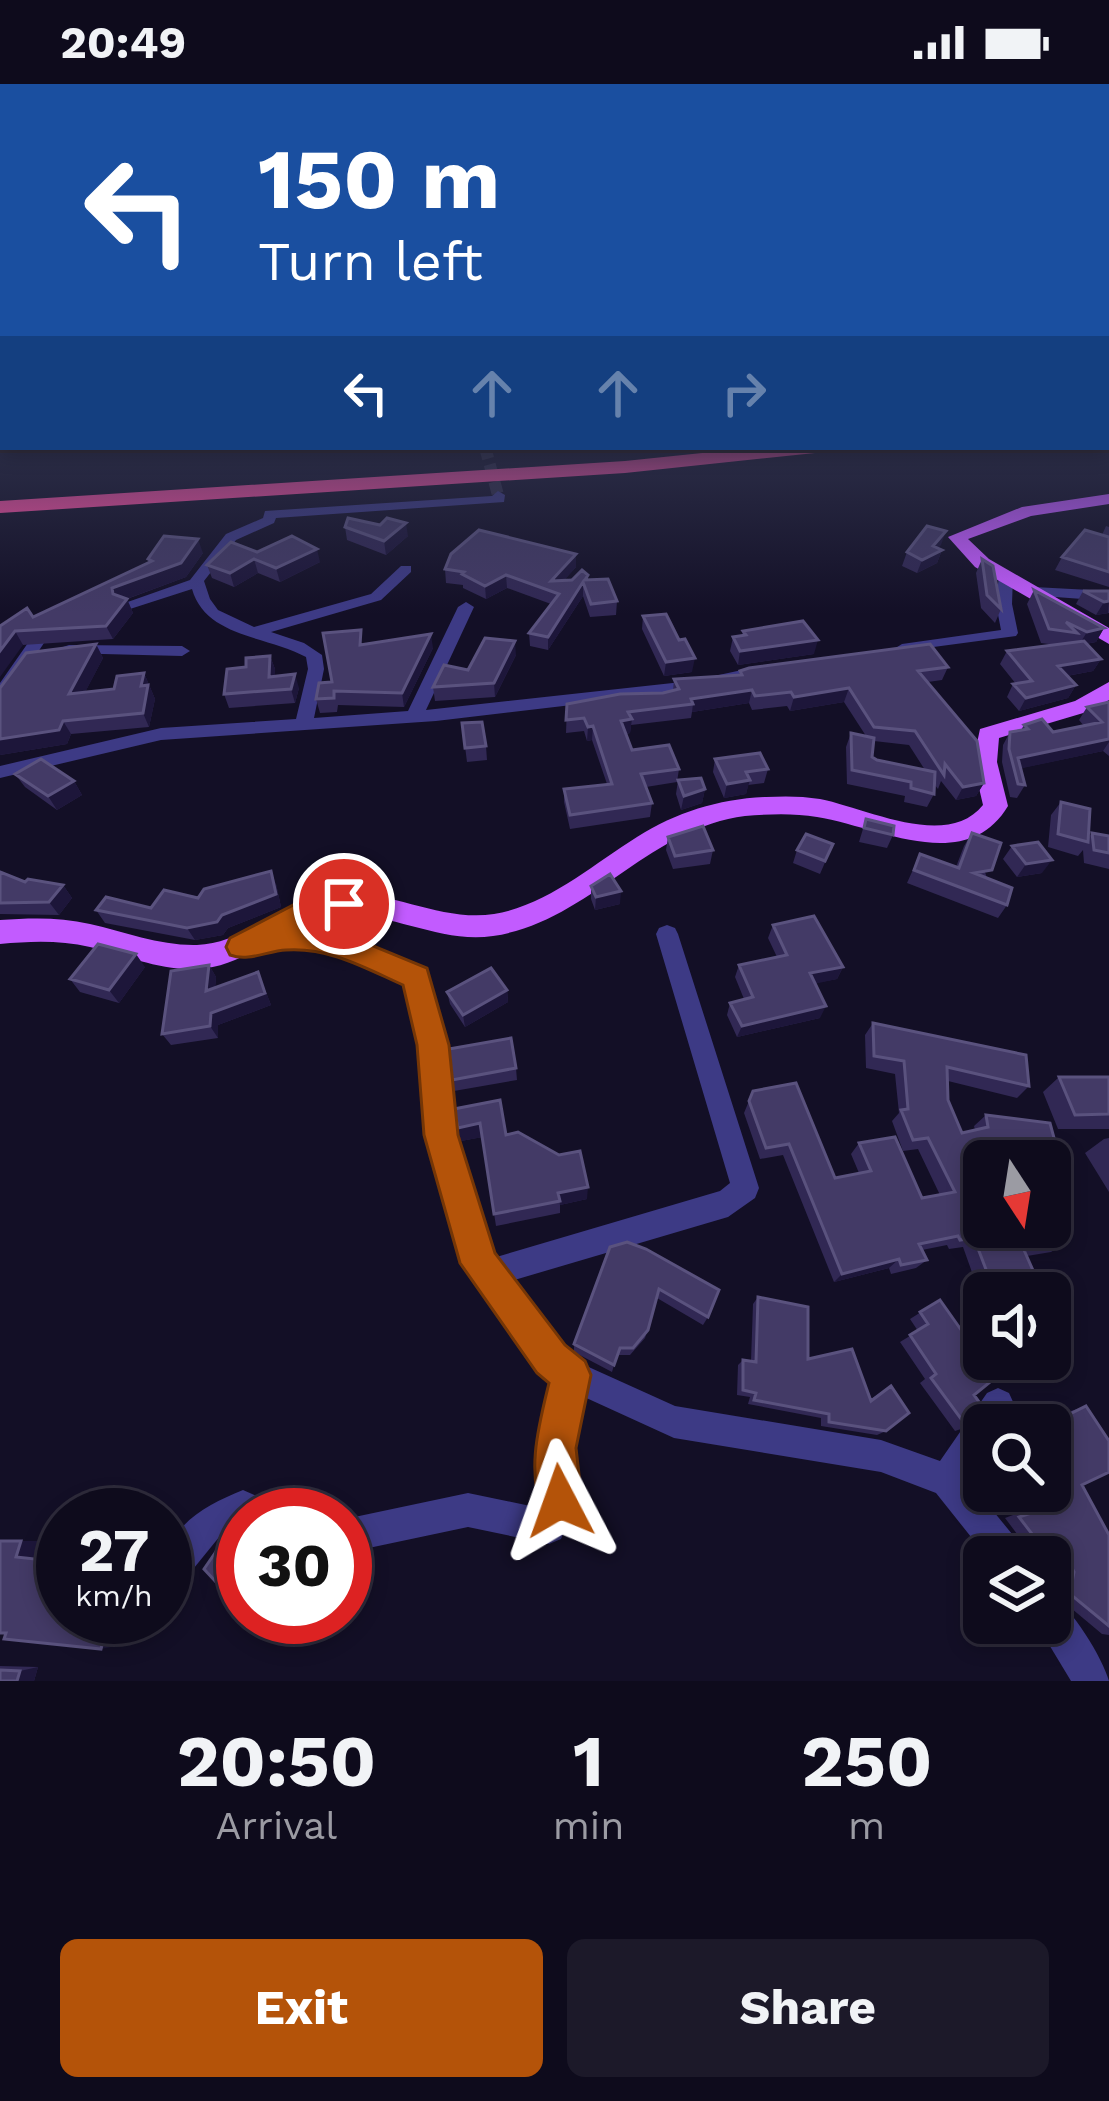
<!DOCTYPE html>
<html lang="en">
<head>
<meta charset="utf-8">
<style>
	body { margin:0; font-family:"Work Sans",sans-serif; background:#1c1929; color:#f1f3f6; height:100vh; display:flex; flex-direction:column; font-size:45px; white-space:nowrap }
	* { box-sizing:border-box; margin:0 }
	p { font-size:39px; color:#9b9ba3 }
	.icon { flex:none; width:66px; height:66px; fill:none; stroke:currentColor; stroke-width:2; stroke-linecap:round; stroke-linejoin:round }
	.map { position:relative; height:1597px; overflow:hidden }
	.panel { display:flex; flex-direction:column; background:#0e0b1c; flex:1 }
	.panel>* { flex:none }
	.hud { position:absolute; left:0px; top:0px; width:1110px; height:366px; box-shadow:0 6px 18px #0003,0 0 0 3px #2e2b3b; background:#1a4fa0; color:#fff; overflow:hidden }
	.needle { width:78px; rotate:168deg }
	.controls { position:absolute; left:963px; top:1056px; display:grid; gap:24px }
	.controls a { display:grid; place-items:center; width:108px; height:108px; border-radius:18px; background:#0e0b1c; box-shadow:0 6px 18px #0003,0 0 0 3px #2e2b3b; font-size:60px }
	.speed { position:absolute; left:36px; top:1404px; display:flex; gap:24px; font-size:60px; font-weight:700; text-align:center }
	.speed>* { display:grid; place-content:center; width:156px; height:156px; border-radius:50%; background:#0e0b1c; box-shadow:0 6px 18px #0003,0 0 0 3px #2e2b3b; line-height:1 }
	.speed small { font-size:30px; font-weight:400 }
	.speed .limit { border:18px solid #d22; background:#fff; color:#111 }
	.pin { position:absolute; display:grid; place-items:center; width:102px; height:102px; color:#fff; margin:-51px; border:6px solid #fff; border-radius:50%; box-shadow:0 3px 12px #0007 }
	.me { position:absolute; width:132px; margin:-66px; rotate:356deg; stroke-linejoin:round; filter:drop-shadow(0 0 9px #0008) }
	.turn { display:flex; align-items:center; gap:42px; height:252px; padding:0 60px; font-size:54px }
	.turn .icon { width:156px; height:156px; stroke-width:2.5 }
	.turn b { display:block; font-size:84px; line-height:102px }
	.lanes { display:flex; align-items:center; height:114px; padding:0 60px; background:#0003; justify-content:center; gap:60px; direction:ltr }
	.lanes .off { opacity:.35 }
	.eta { display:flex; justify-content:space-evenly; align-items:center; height:204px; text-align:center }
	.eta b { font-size:72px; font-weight:700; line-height:84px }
	.button { display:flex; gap:24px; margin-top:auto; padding:24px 60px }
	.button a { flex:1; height:138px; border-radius:18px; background:#b45309; color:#fff; font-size:48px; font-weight:700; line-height:138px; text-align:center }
	.button a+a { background:#1c1929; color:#f1f3f6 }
	.status { display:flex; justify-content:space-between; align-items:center; height:84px; padding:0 60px; background:#0e0b1c; direction:ltr }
	.status svg { height:33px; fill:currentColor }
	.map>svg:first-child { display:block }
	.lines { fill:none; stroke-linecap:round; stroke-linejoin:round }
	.minor-tunnel { stroke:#312d47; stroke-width:12; stroke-dasharray:12 6; stroke-linecap:butt }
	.minor { fill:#3d3a85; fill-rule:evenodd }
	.major { fill:#c25bff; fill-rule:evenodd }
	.highway { fill:#ff4fa3; fill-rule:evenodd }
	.wall { fill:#312854; fill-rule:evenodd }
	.shaded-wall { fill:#1d163a }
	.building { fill:#433a66; stroke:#5a527e; stroke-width:3 }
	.route { fill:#b45309; stroke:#753606; stroke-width:3 }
</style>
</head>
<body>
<div class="status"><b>20:49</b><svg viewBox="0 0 49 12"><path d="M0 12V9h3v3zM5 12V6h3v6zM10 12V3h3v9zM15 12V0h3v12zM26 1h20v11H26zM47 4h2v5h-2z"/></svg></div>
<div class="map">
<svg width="1109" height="1597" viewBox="0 0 1109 1597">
	<rect width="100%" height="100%" fill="#130f26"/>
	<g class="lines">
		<path class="minor-tunnel" d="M485,363L498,411"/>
		<path class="minor" d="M498,407L505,411L504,418L276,434L274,439L236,456L204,497L210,515L218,526L254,543L371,510L401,482H411V488L381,516L271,548L304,559L322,571L324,585L314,634L408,627L458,523L466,518L474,523L426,626L691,597L765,581L773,586L771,590L691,607L436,637L161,656L0,694V682L161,644L296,635L308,585L306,573C269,552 206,554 192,505L130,525L122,520L190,496L226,450L263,434L265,427L492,412Z
			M1006,487L1013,491L1012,520L1018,549L1016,552L896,568L894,565L902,560L1001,546L996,520L999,491Z
			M1034,503L1109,507V517L1029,511L1026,508Z
			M36,554L44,559L6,616L0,617V599L30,556Z
			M69,561L182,562L190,567L182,572L63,569V563Z
			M667,841L675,844L678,850L759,1104L755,1114L728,1133L511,1197L562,1264L582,1280L675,1322L881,1356L940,1377L987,1309L998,1304L1009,1309L1014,1320L1003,1341H984V1369L967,1395L1021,1461L1026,1473H987L936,1409L881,1388L674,1354L582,1312L571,1363L577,1417L561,1455L549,1460L468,1443L345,1469V1435L468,1409L540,1424L543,1417L539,1363L554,1297L540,1286L465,1179L428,1051L421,961L406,899C371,882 336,866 296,866C277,866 257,873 239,869L236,862L239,855C304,835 365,859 424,886L445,961L454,1051L493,1174L720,1107L730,1099L656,850L659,844Z
			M243,1406L273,1419L278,1431H243V1441L220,1452L194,1484L182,1489L170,1484L165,1473C177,1436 209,1420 243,1406Z
			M1050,1512C1071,1521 1103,1575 1109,1597H1071L1036,1539H1050Z"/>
		<path class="major" d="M1109,410V420L1031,432L968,455L989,475L1109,544V560L975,483L948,453L1022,423Z
			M1109,598V616L1090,627L999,654L997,678L1008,722C966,792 879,743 817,733C794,729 768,730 745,732C648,744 589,838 493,852C441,860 392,828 340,831C288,834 251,883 197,885C161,887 125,871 90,863C60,856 31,857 0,860V836C31,834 60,833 90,840C125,848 161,862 197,861C250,859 288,811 341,809C393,807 443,838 494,830C548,821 592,781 637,753C677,728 719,715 766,713C784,712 802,712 820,715C866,724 947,766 983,721L973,678L980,645L1075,617Z"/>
		<path class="highway" d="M760,363H825L815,369L625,389L0,429V417L625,377Z"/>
	</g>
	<path class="wall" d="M1106,442L1109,443V503L1055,486L1062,473L1102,451Z
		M345,443L408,452L386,471L347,456Z
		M946,447L938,464L942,466L937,479L917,489L902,482L907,468Z
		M257,468L320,478L280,498L258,489L234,503L212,494L207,481Z
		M203,469L186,493L127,515L133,529L113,555L23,561L0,542L33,533L149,478L148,475Z
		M982,475L1001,525L995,539L981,524L976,489Z
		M576,483L564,496L588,491V496L617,517L616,531L590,533L583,512L548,566L530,562L529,549L551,520L507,504L486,515L463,504V501L446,499L445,485Z
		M1034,506L1104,544L1096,558L1086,560L1101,575L1093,587L1067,592L1076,601L1068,614L1019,627L1007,613L1013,600H1016L1000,580L1007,567L1056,561L1041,559L1027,520Z
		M1083,507H1109V529L1096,531L1076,520Z
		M643,532L692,588L664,592L642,545Z
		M743,547L814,570L738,581L730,567L733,553L742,551Z
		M96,560L103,574L85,608L114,605L144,589L155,615L149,643L71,650L67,660L0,671Z
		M364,560L433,564L404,623L338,621L337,628L320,629L316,615Z
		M516,571L495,613L435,617L433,603L468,586Z
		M270,572L275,585L274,592L299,604L295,619L229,624L224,610L246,583Z
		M948,583L942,596L928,598L984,699L976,712L956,716L941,697L938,705L934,700V710L927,723L904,718L905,712L847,700L846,663L851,649L866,652L844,618L790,627L787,622L752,626L749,619L692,628L691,634L631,641L630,649L626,650L632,666L679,685L677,698L646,703L652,719L650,733L570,745L564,718V705L607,700L592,656L587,657L584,647L566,649L567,620L663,609L673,607L674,595L739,592L740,587ZM874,657L909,661L925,686L877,676L872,673Z
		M1109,618V672L1103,667L1021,684L1025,701L1017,714L1010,713L1002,678L1003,661L1010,648L1021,646L1024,641L1053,648L1084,642L1079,636L1087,623Z
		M462,639L486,662L487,676L467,678Z
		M715,675L768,685L764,699L748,701L746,710L724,714L713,688Z
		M15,690L74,697L82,711L57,726L25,703Z
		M678,696L705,705L702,719L681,726L676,710Z
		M1061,718L1089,753L1092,749L1109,752V785L1084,779L1083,766L1078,772L1048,763L1051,731Z
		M866,735L893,751L887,764L859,758Z
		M972,749L987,794L1007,821L998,834L907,799L920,770L956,783L964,762Z
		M668,753L713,766L710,780L673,785L666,766Z
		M833,760L820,790L793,779L797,766Z
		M1012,762L1042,789L1017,793L1003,775Z
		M0,788L25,798L63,801L72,814L59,831L0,830Z
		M276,800L281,823L228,844L223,851L195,856L105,839L96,826L151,824Z
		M591,802L620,820L595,826L591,815Z
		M773,841L843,883L837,895L815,899L820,934L737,953L727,931L730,919L744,915L735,893L739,881L777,873L768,854Z
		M209,881L216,893L215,904L258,888L271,921L218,941V954L171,961L162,950Z
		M145,883L119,919L80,908L70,895Z
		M507,906L508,918L465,943L450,920L447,908Z
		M873,939L1029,1002L1017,1014L948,997V1016L962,1049L975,1046L974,1042L986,1031L1057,1065L1045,1075L984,1077L1066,1142L1059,1147L1065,1159L1051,1168L1027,1172L1043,1209H984V1222L963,1163L949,1165L947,1161L922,1166L927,1176L916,1184L891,1190L889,1184L834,1198L783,1071L760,1075L744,1029L753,1007L835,1094L859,1089L851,1070L859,1059L922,1114L940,1111L918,1065L903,1067L892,1037L899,1029L895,990L866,984L865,951Z
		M516,984L517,996L454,1007L452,996Z
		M1059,993H1109V1045H1058L1043,1008Z
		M454,1025L506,1051L559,1071L587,1115L560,1121V1129L496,1142L482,1053L461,1057Z
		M1109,1054V1108L1085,1069L1104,1055Z
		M610,1163L708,1233L703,1241L657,1214L645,1254L630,1271H617L612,1288L574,1268V1260Z
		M758,1213L808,1275L871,1315L891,1302L886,1347L877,1351L821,1342V1334L748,1320L750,1313L737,1311L738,1281L743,1276L751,1277L753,1220Z
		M940,1216L974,1311L967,1343L955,1347L920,1299L925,1295L900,1258L918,1247L910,1235Z
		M1086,1322L1082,1401L1109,1451V1551L1102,1550L1053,1509L1058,1488L1045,1462L1027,1463L1005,1434L1013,1431L1001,1407H1050V1341H1041L1071,1327Z
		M0,1582L38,1583L34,1597H0Z"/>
	<path class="shaded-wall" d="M406,439L408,452L386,471L384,457Z
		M946,447L941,461L932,471L942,466L937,479L917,489L922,476Z
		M198,455L203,469L186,493L118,518L112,504Z
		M317,465L320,478L280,498L276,484Z
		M576,470V483L554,508L551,497Z
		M254,475L258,489L234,503L230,489Z
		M506,491L507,504L486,515L485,502Z
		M583,498V512L548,566V553Z
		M127,515L133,529L113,555L106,542Z
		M1109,517L1108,529L1096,531L1104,518Z
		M1104,544L1096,558L1079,561L1087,548Z
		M15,547L23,561L0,593V567Z
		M431,550L433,564L404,623L402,609Z
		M818,556L814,570L738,581L740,567Z
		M515,557L516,571L495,613L494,599Z
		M96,560L103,574L77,624L69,610Z
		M270,572L275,585L274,606L269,593Z
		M695,574L692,588L664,592L666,578Z
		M1101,575L1093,587L1050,595L1058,582Z
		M144,589L155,615L149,643L143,629L141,602Z
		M295,590L299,604L295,619L291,605Z
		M1076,601L1068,614L1019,627L1026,614Z
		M849,604L844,618L790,627L794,613Z
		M752,606L749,619L692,628L693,620L691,615Z
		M632,635L630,649L620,651L621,637Z
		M63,637L71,650L67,660L0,671V655Z
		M593,642L592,656L587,657L588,643Z
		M1109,655V658L1103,667L1014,686L1018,674Z
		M750,696L746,710L724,714L727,700Z
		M74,697L82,711L57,726L48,712Z
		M984,699L976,712L956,716L963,703Z
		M705,705L702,719L681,726L684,712Z
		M1052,776L1042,789L1017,793L1026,780Z
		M271,787L276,800L281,823L228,844L223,851L195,856L187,844L222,831Z
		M63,801L72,814L59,831L49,818Z
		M621,807L620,820L595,826L596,813Z
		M136,870L145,883L119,919L109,906Z
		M209,881L216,893L214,920L206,907Z
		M843,883L837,895L805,902L810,889Z
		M258,888L271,921L218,941V954L210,942L211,929Z
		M507,906L508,918L465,943L463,931Z
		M826,922L820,934L737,953L742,942Z
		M480,1039L483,1053L461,1057L458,1044Z
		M588,1103L587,1115L560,1121L558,1109Z
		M899,1175L889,1184L834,1198L842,1190Z
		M224,1456H234L243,1464V1473Z
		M21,1457H38L34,1473H16Z
		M109,1533H123L116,1562L101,1565Z
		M298,1533H305L299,1549L290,1551Z
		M38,1583L34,1597H17L20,1587Z"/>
	<path class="building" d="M0,307H3V330H0Z
		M348,434L380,441L387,434L406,439L384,457L345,443Z
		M927,442L946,447L933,462L942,466L922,476L907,468Z
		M479,446L576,470L551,497L572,496L582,486L588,491L585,496L608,495L617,517L591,520L583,498L548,553L529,549L559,510L506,491L485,502L462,490L464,488L445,485L451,470Z
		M1085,446L1109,453V488L1062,473Z
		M164,452L198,455L181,479L112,504L113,510L127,515L106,542L15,547L0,567V542L27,524L33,533L152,477L148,475Z
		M292,452L317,465L276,484L254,475L230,489L207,481L231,458L257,468Z
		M982,475L993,482L1001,525L987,511Z
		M1034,506L1104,544L1087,548L1066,538L1077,549L1049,545Z
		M1083,507H1109V517L1104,518Z
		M666,530L679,556L685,555L695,574L666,578L643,532Z
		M803,537L818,556L740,567L733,553L746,551L743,547Z
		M361,546L360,561L431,550L402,609L334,607V614L316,615L319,599L332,598L323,549Z
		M485,554L515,557L494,599L433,603L444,581L468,586Z
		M1084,557L1101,575L1058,582L1076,601L1026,614L1013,600L1032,597L1007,567Z
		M96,560L69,610L114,605L117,592L144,589L141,602L148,601L143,629L63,637L59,646L0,655V604L26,569Z
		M930,560L948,583L918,587L977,657L984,699L963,703L945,680L944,691L915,647L874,643L849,604L794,613L791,608L755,612L752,606L691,615L693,620L628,628L632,635L621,637L632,666L669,661L679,685L641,690L652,719L570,731L564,705L612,700L593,642L588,643L584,634L566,636L567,620L620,610L663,609L679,605L674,595L742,591L740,587L749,584Z
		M270,572L269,593L295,590L291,605L224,610L227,585L246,583V574Z
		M1109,618V655L1018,674L1025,701L1018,700L1009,665L1010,648L1028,645L1024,641L1042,635L1053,648L1102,638L1087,623Z
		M482,638L486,662L465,664L462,639Z
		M851,649L874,654L872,673L877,676L935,688L934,710L911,704V698L852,686Z
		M760,669L768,685L746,688L750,696L727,700L715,675Z
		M41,675L74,697L48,712L15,690Z
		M701,694L705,705L684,712L678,696Z
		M1061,718L1090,725L1088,758L1058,750Z
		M866,735L894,742L893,751L864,744Z
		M703,742L713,766L675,772L668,753Z
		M972,749L1001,759L992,786L974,789L1012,804L1007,821L914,786L920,770L959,784Z
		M1092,749L1109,752V769L1094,766Z
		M806,750L833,760L825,777L797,766Z
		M1038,758L1052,776L1026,780L1012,762Z
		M271,787L276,810L222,831L217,838L187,844L96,826L106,813L151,824L164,806L198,814L204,805Z
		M0,788L25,798L28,795L63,801L49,818L0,819Z
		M610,790L621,807L596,813L591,802Z
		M814,832L843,883L810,889L826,922L742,942L730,919L753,913L739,881L787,871L773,841Z
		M98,860L136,870L109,906L70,895Z
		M209,881L206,907L258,888L265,909L211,929L210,942L162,950L171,887Z
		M491,884L507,906L463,931L447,908Z
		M873,939L1026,971L1029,1002L947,983L948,1016L962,1049L988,1043L986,1031L1050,1039L1057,1065L1040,1063L1046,1077H984V1143H1050V1113L1066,1142L1057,1143L1065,1159L1024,1166L1043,1209H995L974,1154L960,1156L958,1152L919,1160L927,1176L901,1181L899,1175L842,1190L789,1060L766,1064L749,1017L753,1007L796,999L835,1094L871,1087L859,1059L895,1053L922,1114L955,1108L928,1054L913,1056L901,1026L908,1025L904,977L874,972Z
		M511,954L516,984L452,996L449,965Z
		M1059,993H1109V1030L1075,1031Z
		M500,1016L506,1051L518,1048L559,1071L580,1067L588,1103L558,1109L560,1117L494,1130L480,1039L458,1044L454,1025Z
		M1050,1087L1057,1105H1050Z
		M627,1158L646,1165L719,1206L708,1233L659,1205L648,1246L633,1264H620L614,1281L574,1260L610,1163Z
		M758,1213L808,1223V1275L852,1265L871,1317L891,1302L909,1329L886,1347L829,1338V1330L754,1316L756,1309L743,1306V1276L756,1278Z
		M940,1216L995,1294L974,1311L982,1322L967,1343L931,1294L936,1290L910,1251L928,1240L920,1228Z
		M1050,1226L1066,1263H1050Z
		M1086,1322L1109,1357V1388L1082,1401L1109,1451V1542L1070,1510L1074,1488L1059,1457L1042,1463L1019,1433L1028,1430L1017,1407H1050V1349L1061,1346L1056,1337Z
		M224,1456L243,1473V1527L204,1485Z
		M0,1457H21L16,1473L63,1478V1533H109L101,1565L4,1555L6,1549H0Z
		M252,1533H298L290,1551Z
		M0,1586L20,1587L17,1597H0Z"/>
	<linearGradient id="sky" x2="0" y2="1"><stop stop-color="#0a0815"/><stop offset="0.58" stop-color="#333752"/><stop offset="1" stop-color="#333752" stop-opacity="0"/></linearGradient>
	<rect width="1109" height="530" fill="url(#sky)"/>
	<path class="route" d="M344,809L358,820L354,828L302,843L332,845L427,884L449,961L458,1051L495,1169L565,1261L585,1277L591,1291L576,1364L582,1417L575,1432L560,1438L544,1432C526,1388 538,1344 549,1299L537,1289L460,1179L424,1051L417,961L403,901C365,884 329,863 286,866C267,867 249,878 230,871L226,863L230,854L301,817Z"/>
</svg>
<div class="controls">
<a><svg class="needle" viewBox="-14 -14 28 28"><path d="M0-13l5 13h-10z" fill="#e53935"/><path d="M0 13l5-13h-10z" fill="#9b9ba3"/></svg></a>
<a><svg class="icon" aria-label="sound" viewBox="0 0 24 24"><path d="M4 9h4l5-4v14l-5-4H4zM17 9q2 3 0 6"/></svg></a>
<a><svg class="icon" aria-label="search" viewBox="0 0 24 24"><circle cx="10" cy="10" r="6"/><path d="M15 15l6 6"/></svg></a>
<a><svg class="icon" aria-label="layers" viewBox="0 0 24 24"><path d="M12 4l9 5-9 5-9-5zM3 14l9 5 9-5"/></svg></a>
</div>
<div class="speed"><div>27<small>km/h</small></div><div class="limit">30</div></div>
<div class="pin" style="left:344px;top:820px;background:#d93025"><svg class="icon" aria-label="arrive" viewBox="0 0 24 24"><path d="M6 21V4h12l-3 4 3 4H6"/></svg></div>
<svg class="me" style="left:560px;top:1417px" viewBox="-20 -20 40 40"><path d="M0-17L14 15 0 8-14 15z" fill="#b45309" stroke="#fff" stroke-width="4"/></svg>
<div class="hud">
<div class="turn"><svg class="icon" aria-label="left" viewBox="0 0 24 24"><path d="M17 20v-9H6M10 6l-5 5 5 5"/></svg><div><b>150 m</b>Turn left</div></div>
<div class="lanes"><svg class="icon" aria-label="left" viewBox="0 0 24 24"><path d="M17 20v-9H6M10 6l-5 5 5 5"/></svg><svg class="icon off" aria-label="ahead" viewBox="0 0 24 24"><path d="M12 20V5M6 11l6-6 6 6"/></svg><svg class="icon off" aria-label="ahead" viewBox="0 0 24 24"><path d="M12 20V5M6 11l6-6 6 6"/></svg><svg class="icon off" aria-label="right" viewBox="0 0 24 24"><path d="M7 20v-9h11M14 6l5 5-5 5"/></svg></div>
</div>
</div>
<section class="panel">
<div class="eta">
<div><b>20:50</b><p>Arrival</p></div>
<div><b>1</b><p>min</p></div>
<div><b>250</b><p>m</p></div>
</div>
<div class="button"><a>Exit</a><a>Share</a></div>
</section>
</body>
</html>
